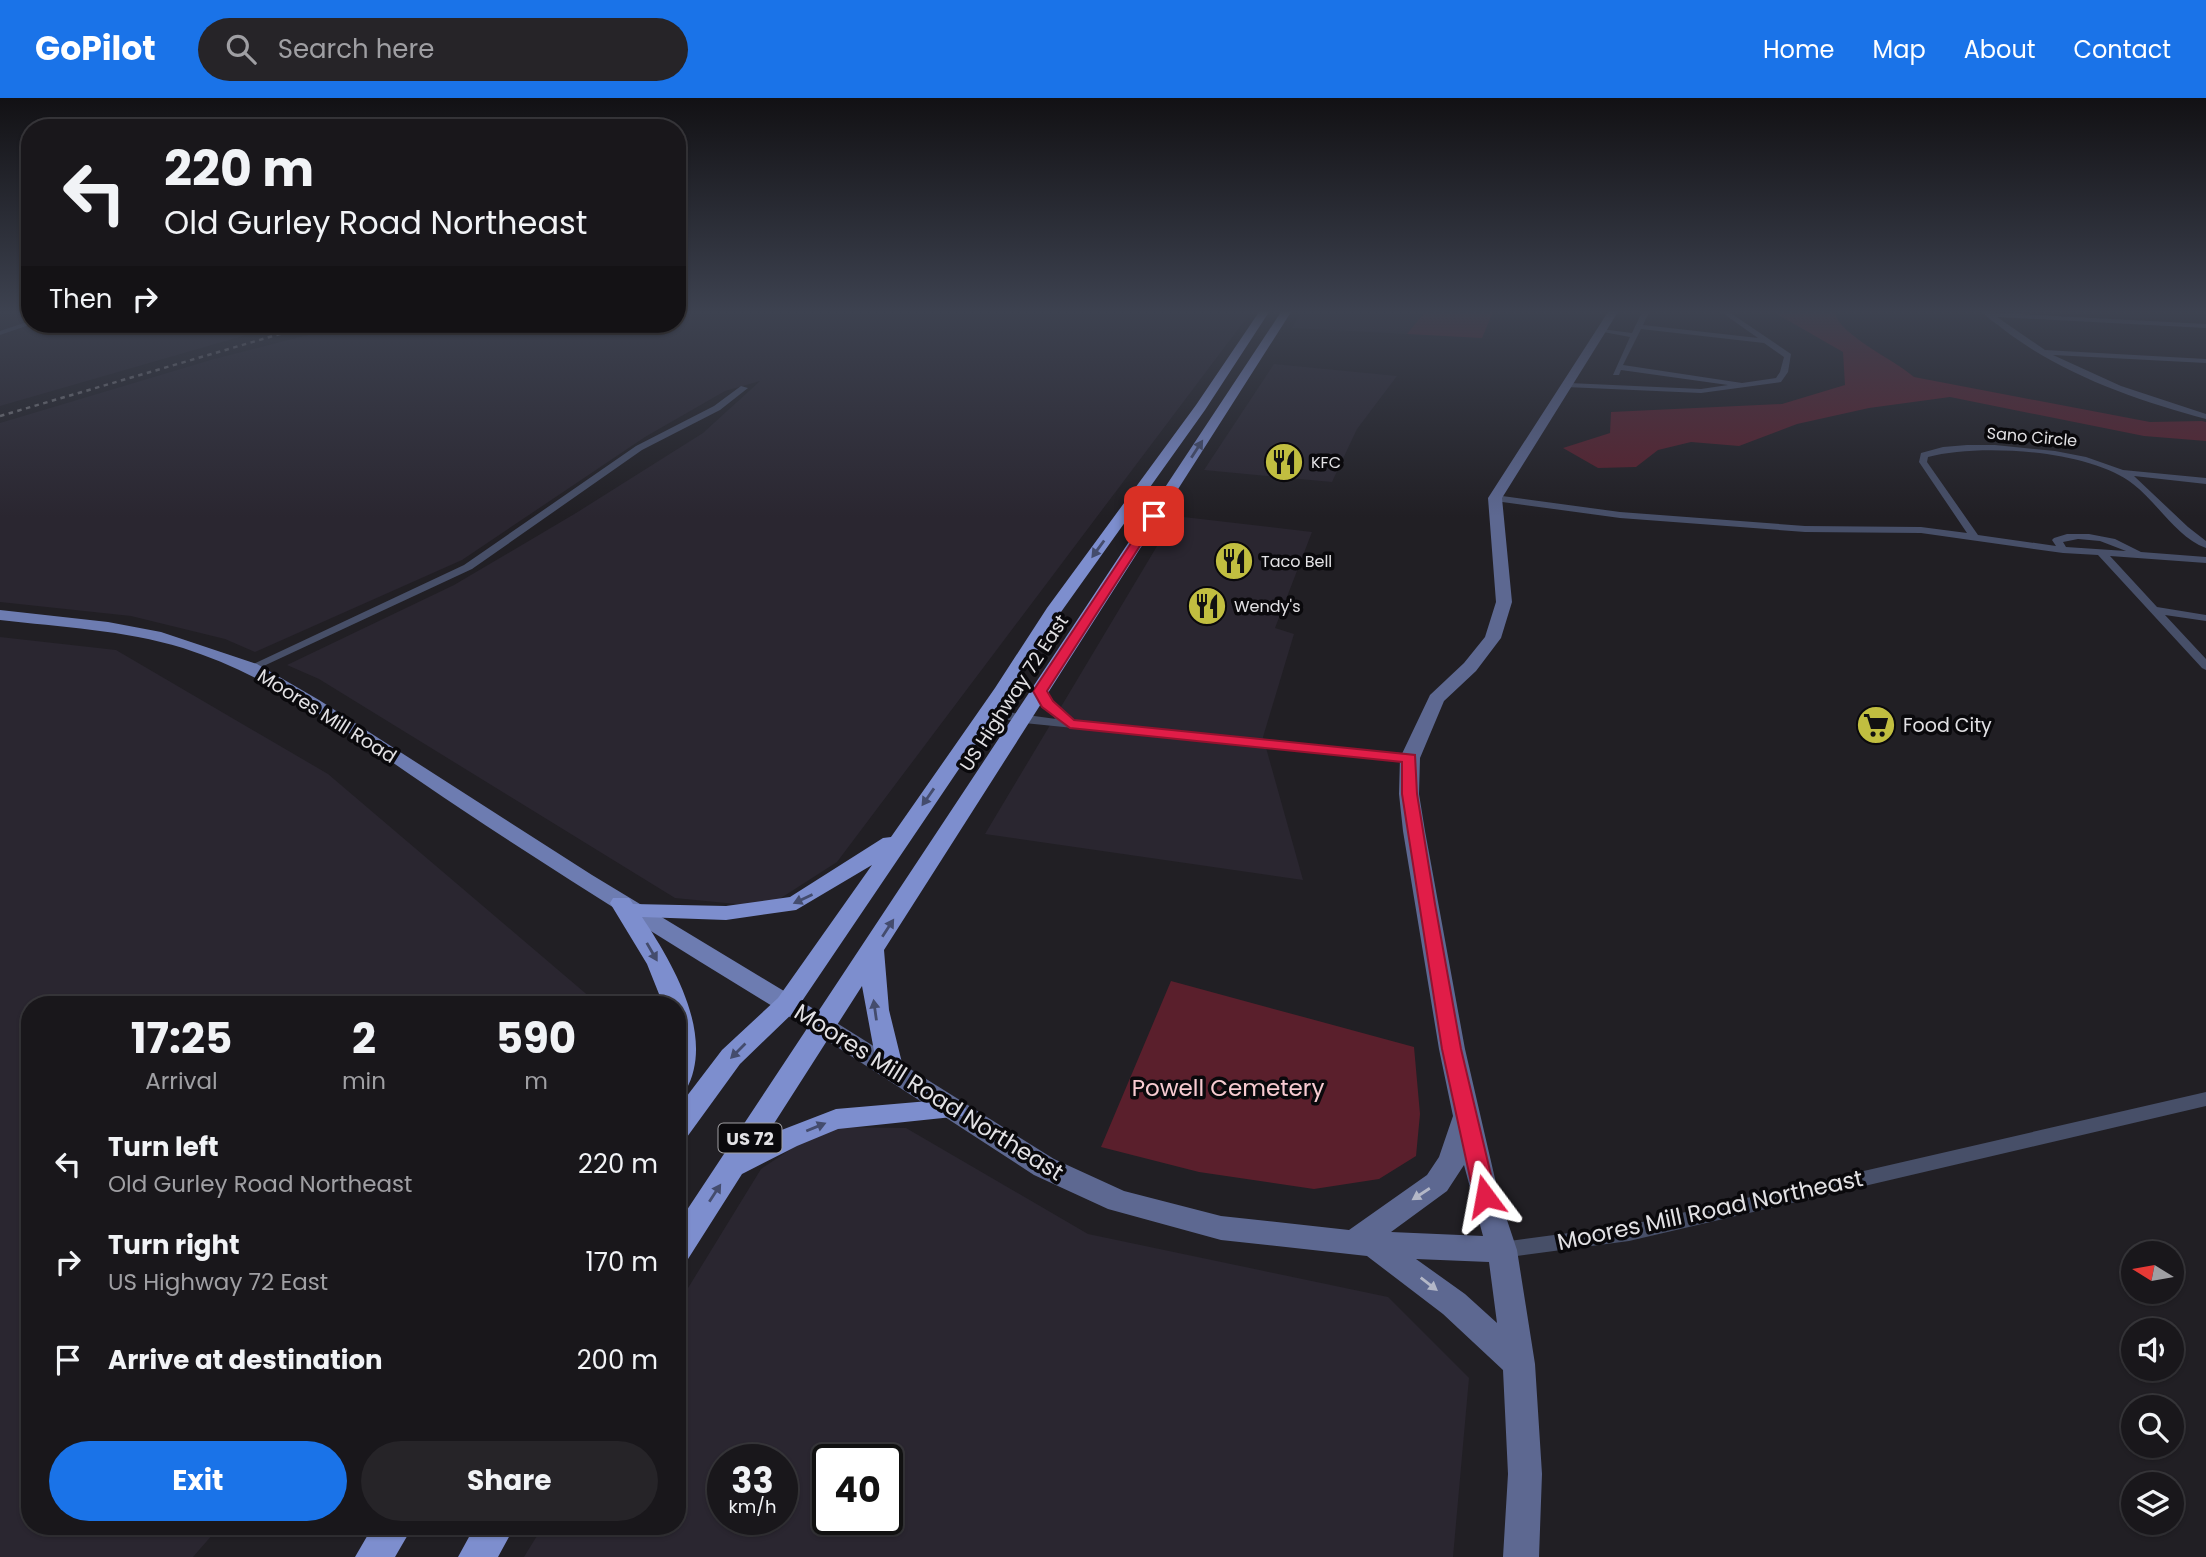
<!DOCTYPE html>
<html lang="en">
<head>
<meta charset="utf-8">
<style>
	body { margin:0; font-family:Poppins,sans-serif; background:#262428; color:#f1f3f6; height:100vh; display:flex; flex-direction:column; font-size:26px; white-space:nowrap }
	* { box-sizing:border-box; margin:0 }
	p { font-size:23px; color:#9f9fa3 }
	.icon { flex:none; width:38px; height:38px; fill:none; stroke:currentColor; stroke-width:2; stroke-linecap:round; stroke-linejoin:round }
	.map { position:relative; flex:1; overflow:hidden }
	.panel { position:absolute; left:21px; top:898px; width:665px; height:539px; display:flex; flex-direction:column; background:#19171b; border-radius:28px; box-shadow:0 2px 5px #0004,0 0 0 2px #37363a }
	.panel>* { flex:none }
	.banner { position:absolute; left:21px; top:21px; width:665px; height:214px; border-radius:28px; box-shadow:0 2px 5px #0004,0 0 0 2px #37363a; background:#19171b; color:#f1f3f6; overflow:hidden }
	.needle { width:46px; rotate:281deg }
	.tools { position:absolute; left:2121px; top:1143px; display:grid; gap:14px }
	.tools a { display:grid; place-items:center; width:63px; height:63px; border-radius:50%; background:#19171b; box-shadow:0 2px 5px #0004,0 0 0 2px #37363a; font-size:35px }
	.speed { position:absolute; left:707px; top:1346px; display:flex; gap:14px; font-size:35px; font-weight:700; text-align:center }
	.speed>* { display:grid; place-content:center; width:91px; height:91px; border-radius:50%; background:#19171b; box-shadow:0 2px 5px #0004,0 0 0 2px #37363a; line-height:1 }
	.speed small { font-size:18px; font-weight:400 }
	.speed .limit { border:4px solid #111; border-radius:10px; background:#fff; color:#111 }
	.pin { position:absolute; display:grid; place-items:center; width:60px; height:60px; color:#fff; margin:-30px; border-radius:14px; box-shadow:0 4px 10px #0006 }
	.me { position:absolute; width:77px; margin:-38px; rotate:347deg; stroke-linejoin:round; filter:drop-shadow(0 0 5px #0008) }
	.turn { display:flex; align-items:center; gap:24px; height:147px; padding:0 28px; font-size:32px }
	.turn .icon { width:91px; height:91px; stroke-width:2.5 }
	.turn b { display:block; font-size:49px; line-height:60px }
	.then { display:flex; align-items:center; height:66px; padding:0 28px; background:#0003; gap:14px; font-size:26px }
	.eta { display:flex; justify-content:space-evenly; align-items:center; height:119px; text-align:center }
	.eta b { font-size:42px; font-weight:700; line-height:49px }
	.action { display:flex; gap:14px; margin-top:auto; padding:14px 28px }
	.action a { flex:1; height:80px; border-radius:42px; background:#1a73e8; color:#fff; font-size:28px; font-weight:700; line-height:80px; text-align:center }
	.action a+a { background:#262428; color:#f1f3f6 }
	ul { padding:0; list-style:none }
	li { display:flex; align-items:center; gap:21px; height:98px; padding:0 28px }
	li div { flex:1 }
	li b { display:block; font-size:26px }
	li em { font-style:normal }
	header { display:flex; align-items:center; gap:42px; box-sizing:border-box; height:98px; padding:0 35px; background:#1a73e8; color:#fff }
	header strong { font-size:33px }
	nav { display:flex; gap:38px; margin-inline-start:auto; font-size:24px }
	.search { width:490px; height:63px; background:#262428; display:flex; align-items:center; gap:18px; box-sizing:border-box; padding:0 24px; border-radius:38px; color:#9f9fa3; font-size:26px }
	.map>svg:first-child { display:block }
	.built { fill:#2a2630; fill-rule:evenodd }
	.green { fill:#5a1f2c }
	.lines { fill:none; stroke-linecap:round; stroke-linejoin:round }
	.street { fill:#474f68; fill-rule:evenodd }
	.secondary { fill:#5d6891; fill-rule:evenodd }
	.primary { fill:#6d7cb1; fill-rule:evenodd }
	.highway { fill:#7d8ece; fill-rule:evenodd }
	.rail { stroke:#7d7c80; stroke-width:2.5; stroke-dasharray:4.5 4.5; stroke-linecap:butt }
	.oneway { fill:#444c6d }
	.oneway2 { fill:#b3b7c7 }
	.route { fill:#e11d48; stroke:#92132f; stroke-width:2 }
	.labels { text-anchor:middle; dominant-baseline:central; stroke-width:7; stroke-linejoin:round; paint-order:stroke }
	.far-street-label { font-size:16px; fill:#e2e1e4; stroke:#0a090c }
	.far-poi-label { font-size:16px; fill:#e2e1e4; stroke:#0a090c; text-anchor:start }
	.shield { fill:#0a090c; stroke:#a1a0a3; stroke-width:2 }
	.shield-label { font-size:18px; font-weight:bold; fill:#e2e1e4 }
	.street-label { font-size:19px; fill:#e2e1e4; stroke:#0a090c }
	.poi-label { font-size:19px; fill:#e2e1e4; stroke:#0a090c; text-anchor:start }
	.near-park-label { font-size:23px; fill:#f8cbd1; stroke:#0a090c }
	.near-street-label { font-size:23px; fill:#e2e1e4; stroke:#0a090c }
</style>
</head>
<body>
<header>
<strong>GoPilot</strong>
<div class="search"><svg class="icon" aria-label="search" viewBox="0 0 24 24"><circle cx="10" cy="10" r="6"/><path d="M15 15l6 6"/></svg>Search here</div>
<nav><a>Home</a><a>Map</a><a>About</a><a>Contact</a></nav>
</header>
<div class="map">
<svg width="2206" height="1459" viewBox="0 0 2206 1459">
	<rect width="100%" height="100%" fill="#211f24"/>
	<path class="built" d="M0,214H30V226H285L0,308Z
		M677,214H1251L837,764L767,809L675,800L319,581L287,567L454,487L576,415L703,335L760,283L725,293L645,339L462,462L255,554L225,541L131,518L0,504V325L214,261L351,226H677Z
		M1301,214H1425L1407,236L1292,230Z
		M1274,266L1397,278L1357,331L1332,384L1204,372Z
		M1175,418L1312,434L1275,530L1294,536L1263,639L1303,782L985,736Z
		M0,539L116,552L328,676L598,906H30V1428H220L193,1459H0Z
		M824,1029L906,1030L1088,1136L1388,1199L1469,1280L1453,1459H524L543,1428H677V1208L761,1071ZM723,1362H782V1421H723ZM828,1362H887V1421H828Z"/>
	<path class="green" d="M1425,214H1493L1482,240L1407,236Z
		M1773,214H1834C1842,239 1892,260 1914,279L2150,324L2202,323L2206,324V343L2144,338L1950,299L1869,310L1797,326L1739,348L1691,344L1658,352L1636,369L1598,370L1563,350L1610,335L1611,314L1782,306L1845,287L1843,254Z
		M1171,883L1414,949L1420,1016L1416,1058L1379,1081L1314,1091L1199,1074L1101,1049Z"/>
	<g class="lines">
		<path class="street" d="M1642,214H1649L1643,227L1758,240L1721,214H1729L1791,256L1788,274L1781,284L1701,295L1566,289V285H1569L1701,291L1728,287L1621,272L1619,277H1613L1630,239L1598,233L1601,231L1632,235ZM1641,231L1764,245L1784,259L1780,274L1776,280L1742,285L1623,267Z
			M1983,214L2206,226V230L1997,219L2045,252L2206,261V265L2053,257L2121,288L2206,316V321C2136,302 2061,276 2003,231C1997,226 1987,220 1983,214Z
			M30,223L32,226L0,237V233Z
			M741,288L748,290L720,312L642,352L472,471L255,572H247L245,570L464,467L636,348L714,308Z
			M1967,347H1995L2055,353L2086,359L2123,372L2206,380V386L2134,378L2188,429L2206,443V450C2176,439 2158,405 2133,386C2090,352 1980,345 1928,359L1927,364L1978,437L2056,448L2052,442L2054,440L2067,436H2089L2115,441L2141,454L2206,459V465L2110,458L2157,509L2206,517V523L2165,517L2206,561V572L2202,570L2098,457L2063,455L1921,435L1805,434L1620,420L1495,403L1490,400L1495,397L1620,414L1805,428L1921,429L1967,435L1919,364L1921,355L1943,349ZM2078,441L2100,443L2126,453L2066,449L2063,444Z
			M1004,587L1010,591V609L1013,615L1056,621L1043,609L1034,593L1040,589L1044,590L1052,604L1073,622L1410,656L1417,660L1410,664L1024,625L1004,621C997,611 998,602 998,591Z
			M2206,994V1008L1629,1143L1502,1160L1495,1158L1492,1152L1495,1146L1502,1144L1629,1127Z"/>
		<path class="secondary" d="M1608,214H1618L1502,400L1512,504L1501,540L1476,573L1444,603L1420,660L1419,696L1425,733L1465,951L1499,1098L1517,1152L1535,1266L1542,1376L1539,1459H1503L1508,1376L1503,1272L1443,1216L1367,1158L1221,1142L1108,1111L1034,1077L814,934L810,928L814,922L823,919L832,922L1054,1061L1124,1093L1221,1118L1349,1132L1427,1077L1439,1059L1453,1018L1439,951L1403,733L1399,696L1400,660L1430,597L1464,565L1485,539L1496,504L1488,400ZM1464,1067L1483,1138L1391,1134L1447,1093ZM1416,1161L1489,1164L1497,1225L1465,1196Z"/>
		<path class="primary" d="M0,512L108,524L161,534L257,566L319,602L592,777L832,922L836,928L832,934L823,937L814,934C696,861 577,788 461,711C373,653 284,582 183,550C124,532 61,529 0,522Z"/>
		<path class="highway" d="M1259,214H1269L1205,312L1061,514L1013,591L796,912L740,966L687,1039L677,1043V1011L722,952L778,900L872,767L796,812L726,822L642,819C672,864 716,938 686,992L677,995V906H663L647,866L610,805L613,800H629L633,806L726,808L790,799L883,740L891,739L995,590L1047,510L1196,307Z
			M1281,214H1291L884,852L889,912L903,969L899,976L890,979L881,976L877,969L862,888L766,1038L836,1011L952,1001L962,1004L966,1011L962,1018L838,1031L797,1048L742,1076L688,1161L677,1165V1127Z
			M373,1428H413L395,1459H355Z
			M475,1428H515L498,1459H458Z"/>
		<path class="rail" d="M0,318L314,226"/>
	</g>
	<defs><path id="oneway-solid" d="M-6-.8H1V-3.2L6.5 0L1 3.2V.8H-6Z" transform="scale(1.75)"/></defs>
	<g class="oneway">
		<use href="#oneway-solid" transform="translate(1197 351) rotate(-57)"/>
		<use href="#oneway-solid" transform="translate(1098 451) rotate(126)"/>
		<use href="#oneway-solid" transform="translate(928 699) rotate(125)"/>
		<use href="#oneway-solid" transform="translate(803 801) rotate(155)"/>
		<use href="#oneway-solid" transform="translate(888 830) rotate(-57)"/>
		<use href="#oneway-solid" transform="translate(652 854) rotate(60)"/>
		<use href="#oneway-solid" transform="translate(875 912) rotate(-98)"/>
		<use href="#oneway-solid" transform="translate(738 953) rotate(135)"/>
		<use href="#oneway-solid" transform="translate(816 1029) rotate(-22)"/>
		<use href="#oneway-solid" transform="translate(715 1095) rotate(-57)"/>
	</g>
	<g class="oneway2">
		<use href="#oneway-solid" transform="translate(1421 1096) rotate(147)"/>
		<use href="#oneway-solid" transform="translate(1429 1186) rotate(38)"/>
	</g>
	<linearGradient id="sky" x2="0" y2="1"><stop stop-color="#121114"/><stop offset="0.51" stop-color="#3d4250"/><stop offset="1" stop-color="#3d4250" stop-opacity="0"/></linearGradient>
	<rect width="2206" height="419" fill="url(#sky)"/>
	<path class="route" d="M1154,415L1159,418L1047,593L1053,603L1074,622L1415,657L1417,696L1435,806L1461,951L1496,1098L1493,1104L1485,1107L1478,1104L1474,1098L1442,951L1402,696V664L1070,630L1042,609L1033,593L1149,418Z"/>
	<defs>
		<g id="restaurant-disc" transform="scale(2.0125)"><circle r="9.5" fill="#c1be40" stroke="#0a090c"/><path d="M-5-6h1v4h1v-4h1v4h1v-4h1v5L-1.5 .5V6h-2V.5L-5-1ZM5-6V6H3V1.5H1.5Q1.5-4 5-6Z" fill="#111"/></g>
		<g id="supermarket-disc" transform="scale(2.0125)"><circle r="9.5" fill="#c1be40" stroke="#0a090c"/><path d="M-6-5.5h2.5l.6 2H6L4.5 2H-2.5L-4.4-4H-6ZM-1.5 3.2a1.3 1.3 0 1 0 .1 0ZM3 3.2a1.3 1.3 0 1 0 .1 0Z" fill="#111"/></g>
	</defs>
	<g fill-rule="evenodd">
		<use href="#restaurant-disc" x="1284" y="364"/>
		<use href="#restaurant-disc" x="1234" y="463"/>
		<use href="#restaurant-disc" x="1207" y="508"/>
		<use href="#supermarket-disc" x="1876" y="627"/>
	</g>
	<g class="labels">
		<g class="far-street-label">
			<text transform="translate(2032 339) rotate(5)">Sano Circle</text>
		</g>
		<g class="far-poi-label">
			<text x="1311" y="364">KFC</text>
			<text x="1261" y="463">Taco Bell</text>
			<text x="1234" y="508">Wendy's</text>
		</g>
		<rect class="shield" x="718.5" y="1025.5" width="63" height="29" rx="5"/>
		<g class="shield-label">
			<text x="750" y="1040">US 72</text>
		</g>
		<g class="street-label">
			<text transform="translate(1014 595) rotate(-57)">US Highway 72 East</text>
			<text transform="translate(327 618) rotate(32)">Moores Mill Road</text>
		</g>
		<g class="poi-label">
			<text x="1903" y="627">Food City</text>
		</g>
		<g class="near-park-label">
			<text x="1228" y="990">Powell Cemetery</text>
		</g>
		<g class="near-street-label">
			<text transform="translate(929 994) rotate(32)">Moores Mill Road Northeast</text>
			<text transform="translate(1710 1112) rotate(-12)">Moores Mill Road Northeast</text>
		</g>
	</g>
</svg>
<div class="tools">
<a><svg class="needle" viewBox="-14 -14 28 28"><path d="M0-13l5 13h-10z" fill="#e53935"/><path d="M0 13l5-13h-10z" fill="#9f9fa3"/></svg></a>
<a><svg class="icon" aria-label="sound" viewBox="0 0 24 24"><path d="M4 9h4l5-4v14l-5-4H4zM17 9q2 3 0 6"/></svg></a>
<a><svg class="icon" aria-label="search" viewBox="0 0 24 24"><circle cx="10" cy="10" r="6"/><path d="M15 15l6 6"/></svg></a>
<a><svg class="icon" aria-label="layers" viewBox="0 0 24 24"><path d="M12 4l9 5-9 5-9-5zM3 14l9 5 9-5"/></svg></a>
</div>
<div class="speed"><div>33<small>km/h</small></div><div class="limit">40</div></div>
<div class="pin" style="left:1154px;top:418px;background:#d93025"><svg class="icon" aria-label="arrive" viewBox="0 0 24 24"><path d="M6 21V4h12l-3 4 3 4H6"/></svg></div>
<svg class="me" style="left:1485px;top:1098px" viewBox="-20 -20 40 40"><path d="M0-17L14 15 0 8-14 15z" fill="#e11d48" stroke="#fff" stroke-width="4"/></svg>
<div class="banner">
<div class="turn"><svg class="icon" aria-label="left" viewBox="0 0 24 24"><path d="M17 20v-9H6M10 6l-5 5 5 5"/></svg><div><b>220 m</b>Old Gurley Road Northeast</div></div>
<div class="then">Then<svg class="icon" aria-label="right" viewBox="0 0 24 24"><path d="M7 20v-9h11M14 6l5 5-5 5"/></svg></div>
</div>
<section class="panel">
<div class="eta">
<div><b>17:25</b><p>Arrival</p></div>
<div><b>2</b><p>min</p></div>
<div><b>590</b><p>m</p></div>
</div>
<ul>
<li><svg class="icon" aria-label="left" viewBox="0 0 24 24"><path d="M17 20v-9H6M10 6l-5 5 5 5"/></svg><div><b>Turn left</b><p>Old Gurley Road Northeast</p></div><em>220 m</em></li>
<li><svg class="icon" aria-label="right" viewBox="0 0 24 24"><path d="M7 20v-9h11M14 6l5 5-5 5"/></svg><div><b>Turn right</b><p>US Highway 72 East</p></div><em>170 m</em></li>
<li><svg class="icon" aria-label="arrive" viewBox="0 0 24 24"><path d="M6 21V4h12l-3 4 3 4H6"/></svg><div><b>Arrive at destination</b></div><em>200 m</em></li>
</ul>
<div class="action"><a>Exit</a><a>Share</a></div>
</section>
</div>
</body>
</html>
